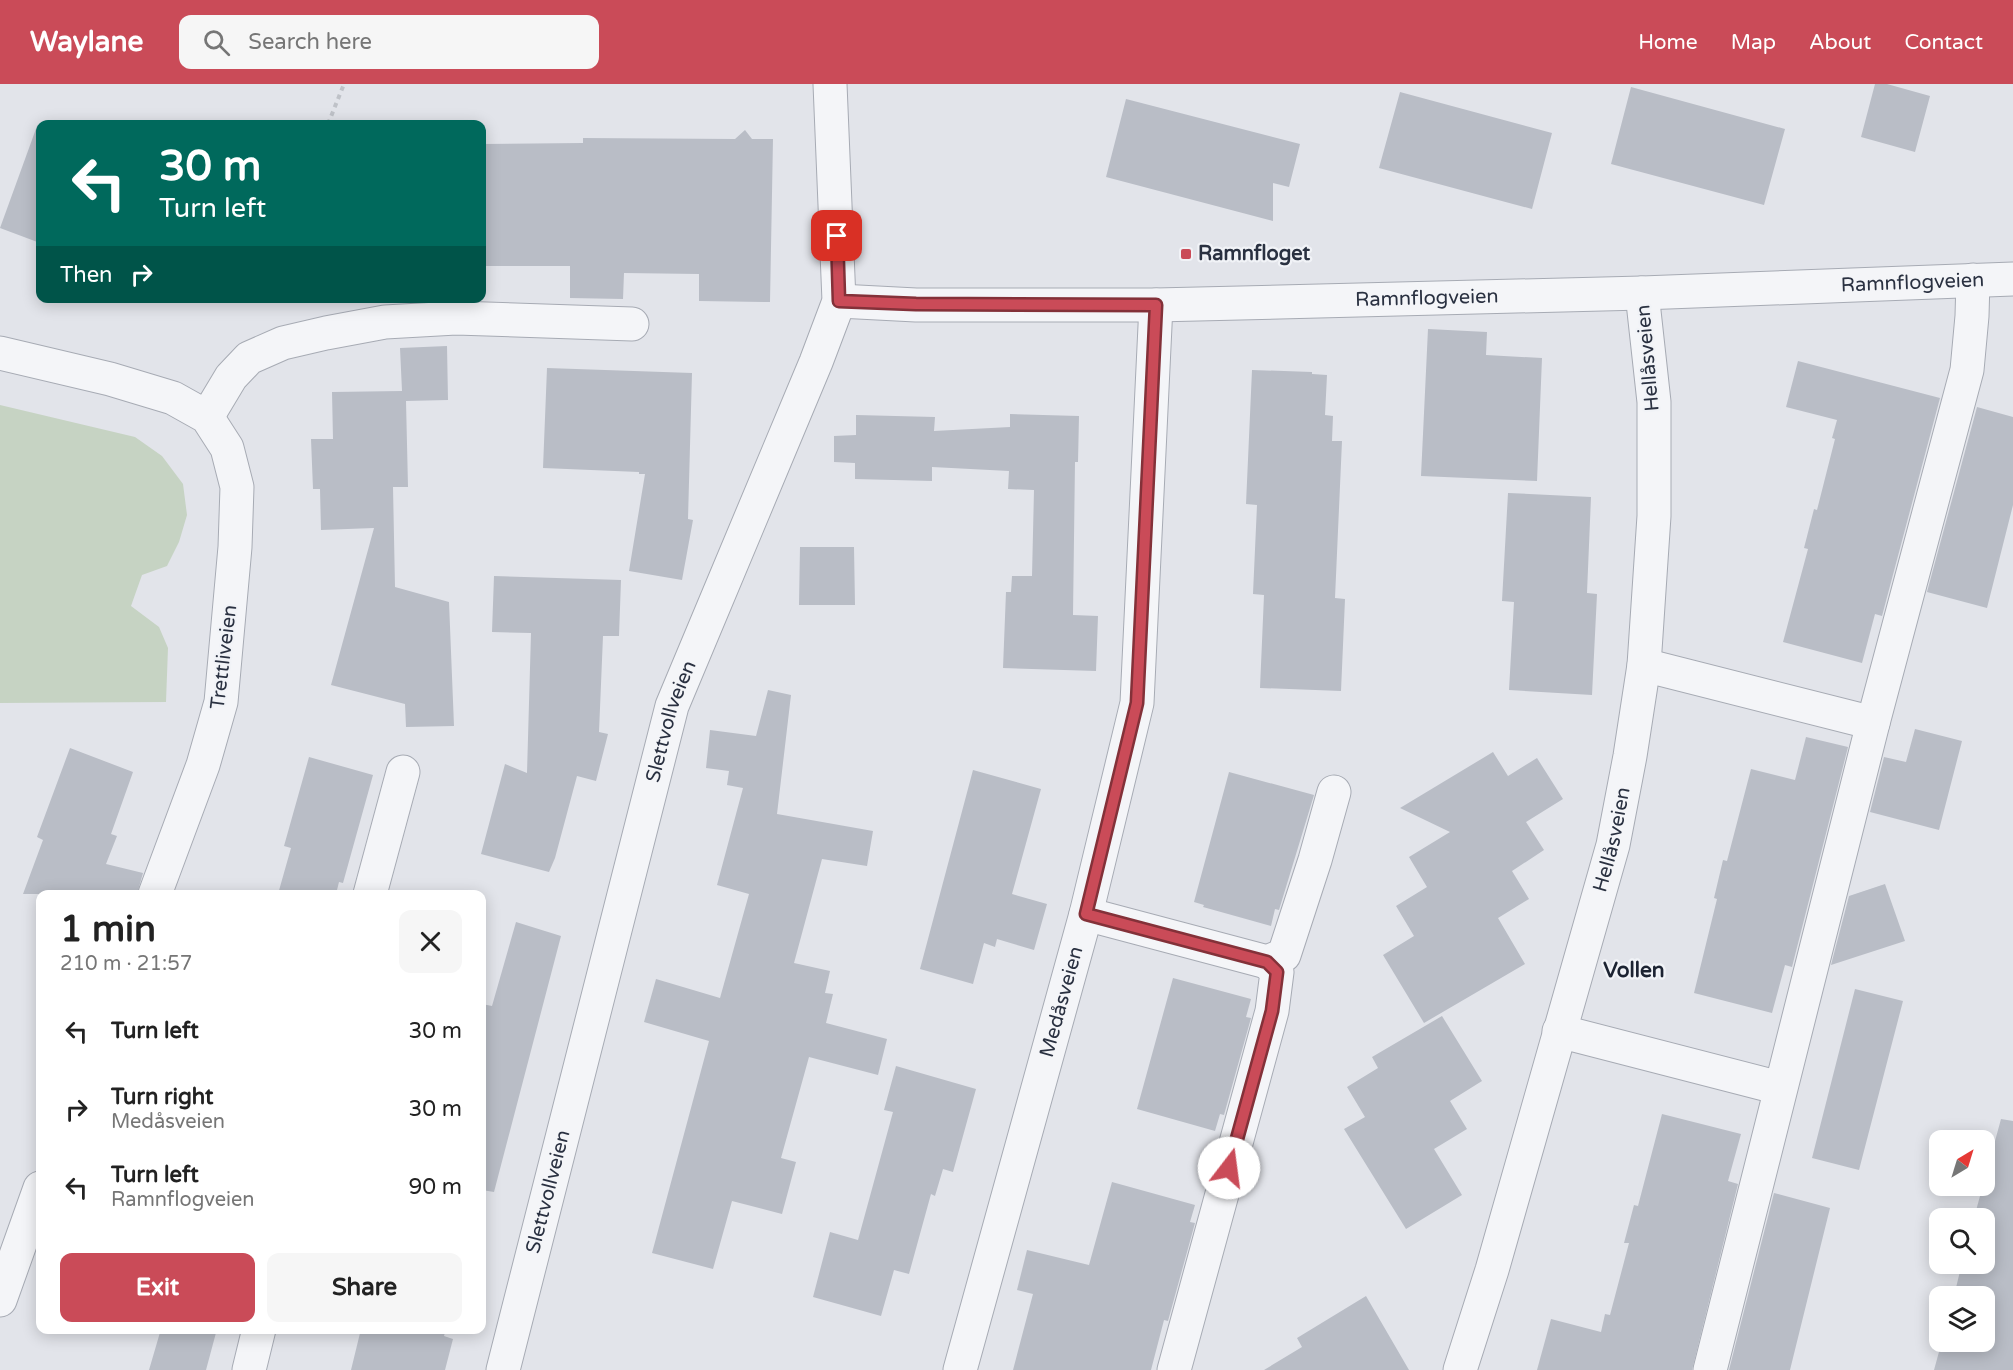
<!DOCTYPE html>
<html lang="en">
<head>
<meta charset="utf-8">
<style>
	body { margin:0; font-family:"Varela Round",sans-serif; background:#f6f6f6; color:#222; height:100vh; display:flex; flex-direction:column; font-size:22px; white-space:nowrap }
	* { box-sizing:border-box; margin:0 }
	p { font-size:20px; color:#767676 }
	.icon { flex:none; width:33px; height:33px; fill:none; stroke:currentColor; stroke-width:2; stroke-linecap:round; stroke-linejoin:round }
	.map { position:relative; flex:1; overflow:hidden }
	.panel { position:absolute; left:36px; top:806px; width:450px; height:444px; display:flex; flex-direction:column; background:#fff; border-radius:12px; box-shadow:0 3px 15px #0003 }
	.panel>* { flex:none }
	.top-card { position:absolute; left:36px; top:36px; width:450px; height:183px; border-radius:12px; box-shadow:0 3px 15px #0003; background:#00695c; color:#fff; overflow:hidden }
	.needle { width:39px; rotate:38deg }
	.controls { position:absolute; left:1929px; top:1046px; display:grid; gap:12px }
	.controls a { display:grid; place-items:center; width:66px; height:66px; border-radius:12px; background:#fff; box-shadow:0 3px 15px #0003; font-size:30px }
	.pin { position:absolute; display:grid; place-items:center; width:51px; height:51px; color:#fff; margin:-26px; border-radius:12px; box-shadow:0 3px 9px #0006 }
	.me { position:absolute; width:66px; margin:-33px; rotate:15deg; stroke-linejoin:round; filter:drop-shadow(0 0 4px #0008) }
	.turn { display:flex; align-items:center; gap:21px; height:126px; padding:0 24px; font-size:27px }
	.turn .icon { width:78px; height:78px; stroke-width:2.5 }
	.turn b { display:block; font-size:42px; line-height:51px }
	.then { display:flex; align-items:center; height:57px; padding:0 24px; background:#0003; gap:12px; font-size:22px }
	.round { display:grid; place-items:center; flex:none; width:63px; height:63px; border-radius:12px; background:#f6f6f6 }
	.overview { display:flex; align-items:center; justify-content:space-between; height:102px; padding:0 24px }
	h1 { font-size:36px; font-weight:700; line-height:45px }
	.button { display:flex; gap:12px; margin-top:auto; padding:12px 24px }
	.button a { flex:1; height:69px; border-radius:12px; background:#ca4b58; color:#fff; font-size:24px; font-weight:700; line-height:69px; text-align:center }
	.button a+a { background:#f6f6f6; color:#222 }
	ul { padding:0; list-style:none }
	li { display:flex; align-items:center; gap:18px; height:78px; padding:0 24px }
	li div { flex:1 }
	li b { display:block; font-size:22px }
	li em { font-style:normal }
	header { display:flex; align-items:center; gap:36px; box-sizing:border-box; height:84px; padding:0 30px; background:#ca4b58; color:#fff }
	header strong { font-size:28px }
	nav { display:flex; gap:33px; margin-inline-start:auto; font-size:21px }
	.search { width:420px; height:54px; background:#f6f6f6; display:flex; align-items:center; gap:15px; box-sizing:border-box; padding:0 21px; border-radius:12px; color:#767676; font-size:22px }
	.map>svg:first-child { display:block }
	.green { fill:#c6d3c3 }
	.building { fill:#b9bdc6 }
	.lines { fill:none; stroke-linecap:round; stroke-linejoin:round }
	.minor-casing { stroke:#a7abb4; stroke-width:35 }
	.path { stroke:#bfc2c8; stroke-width:4; stroke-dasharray:4.5 4.5; stroke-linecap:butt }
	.minor { stroke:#f4f5f8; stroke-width:33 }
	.route-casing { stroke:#833139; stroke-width:15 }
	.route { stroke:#ca4b58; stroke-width:10 }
	.poi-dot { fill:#ca4b58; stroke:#f1f3f7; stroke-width:2 }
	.labels { text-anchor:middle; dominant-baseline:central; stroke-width:4.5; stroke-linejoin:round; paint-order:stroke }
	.poi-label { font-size:20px; font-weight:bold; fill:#2a3141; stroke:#f1f3f7; text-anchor:start }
	.street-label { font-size:20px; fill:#2a3141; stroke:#f1f3f7 }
	.neighbourhood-label { font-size:21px; font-weight:bold; fill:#1c2332; stroke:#f1f3f7 }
</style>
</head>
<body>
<header>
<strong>Waylane</strong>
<div class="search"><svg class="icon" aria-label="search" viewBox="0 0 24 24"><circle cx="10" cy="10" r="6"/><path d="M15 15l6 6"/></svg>Search here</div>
<nav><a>Home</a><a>Map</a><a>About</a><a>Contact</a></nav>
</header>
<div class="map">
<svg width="2013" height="1286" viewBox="0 0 2013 1286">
	<rect width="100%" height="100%" fill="#e2e4ea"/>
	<path class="green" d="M0,321L135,353L162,372L183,400L187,431L179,458L167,482L142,491L131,522L159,543L168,564L166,618L0,619Z"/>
	<path class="building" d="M1875,0H1887L1930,12L1915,68L1861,53Z
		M1631,3L1785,45L1764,121L1611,80Z
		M1400,8L1552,49L1532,125L1379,84Z
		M1126,15L1300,60L1289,103L1273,99V137L1106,93Z
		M37,42L40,43V159L0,144Z
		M745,46L752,55H773L770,218L699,217V190L624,189L623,215L570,214V182H482V60L583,59V54L735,55Z
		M1428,245L1487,248L1486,271L1542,274L1537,397L1421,392Z
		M447,262L448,316L406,317L408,403H393L395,503L449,518L454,642L406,643L405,620L331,601L374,444L321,446L320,405H313L311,355H333L332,308L402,307L400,264Z
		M1798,277L1940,314L1882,532L1875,530L1862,579L1783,558L1808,465L1804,464L1814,425L1817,426L1835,355L1832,354L1837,336L1786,323Z
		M547,284L692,289L688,435L693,436L682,496L629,487L645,390H639V388L543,384Z
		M1252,286L1312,288V290L1327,291L1325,331L1333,332L1332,357H1342L1335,514L1345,515L1341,607L1260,604L1264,511L1253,510L1257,421L1246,420Z
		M1977,323L2013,333V421L1987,524L1927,508Z
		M1010,330L1079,332L1078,378H1075L1073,531L1098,532L1096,587L1003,584L1006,508H1011L1012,492H1032L1034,406L1008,405L1009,387L932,383V397L855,395V379L834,378V352L856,351V331L935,333L934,347L1010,343Z
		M1508,409L1591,413L1587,509L1597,510L1592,611L1509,606L1514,518L1502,517Z
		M800,463H854L855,521H799Z
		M494,492L621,496L619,552H603L599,648L608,650L596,697L577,692L555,774L549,788L481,770L505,680L527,689L531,549L492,548Z
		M768,606L791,611L777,730L873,747L867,782L822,775L794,879L830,887L825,909L833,910L826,939L887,955L878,991L809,973L781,1074L796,1078L782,1130L732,1117L713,1185L652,1169L709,957L644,938L656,895L720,914L749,810L717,801L743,704L727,701L729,687L706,684L710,646L756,652Z
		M1915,645L1962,657L1939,746L1870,728L1884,673L1906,678Z
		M1806,653L1848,663L1792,883L1785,881L1772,929L1694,909L1717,815L1714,814L1723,776L1727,777L1751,685L1795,696Z
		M70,664L133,688L111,750L117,752L106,780L143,789L137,810H23L43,756L37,753Z
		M1493,668L1508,692L1537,674L1563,715L1526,738L1544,766L1512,787L1529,815L1498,834L1525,880L1424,939L1383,871L1414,852L1396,822L1427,803L1409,773L1450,748L1400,724Z
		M309,673L373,691L343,799L339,798L336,810H278L291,764L284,762Z
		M973,686L1041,705L1012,810L1047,820L1034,866L997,855L995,863L984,859L973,900L920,885Z
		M1229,688L1314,711L1279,826L1275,825L1271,842L1203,823L1204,821L1194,818Z
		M1885,800L1905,857L1831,881L1849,812Z
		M516,838L561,852L494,1108L482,1106V920L492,922Z
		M1173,894L1251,915L1246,933L1251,934L1224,1031L1220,1030L1215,1047L1137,1025Z
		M1855,905L1903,917L1859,1086L1812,1074Z
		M1442,932L1482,997L1450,1017L1467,1045L1434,1065L1462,1111L1406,1145L1344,1045L1365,1033L1347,1003L1378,984L1372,973Z
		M896,982L976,1005L953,1088L943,1085L935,1112L931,1110L909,1190L894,1186L881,1232L813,1213L830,1148L858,1156L893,1028L884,1026Z
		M1662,1030L1741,1050L1728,1097L1738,1100L1692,1286H1537L1551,1235L1601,1248L1605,1230L1610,1231L1629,1159H1624L1634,1121L1638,1122Z
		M2001,1035L2013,1037V1286H1934L1942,1257H1984V1212H1954L1962,1179H1984V1134H1974Z
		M1112,1098L1195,1121L1190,1138L1195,1139L1168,1237L1164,1236L1151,1286H1013L1033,1210L1017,1206L1027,1166L1089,1181Z
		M1774,1109L1830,1124L1790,1286H1729Z
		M1366,1212L1409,1286H1264L1302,1263L1297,1254Z
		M161,1245H217L206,1286H149Z
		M361,1245H446L444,1252L453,1255L445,1286H351Z"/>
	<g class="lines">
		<g class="minor-casing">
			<g id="minor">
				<path id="s1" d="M839,217L916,221H1156L1642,209L2013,195"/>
				<path d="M0,269L110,295L173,314L207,333L227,364L237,403L235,463L221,618L203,681L155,810"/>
				<path d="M207,333L231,293L249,274L283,259L326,249L385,238L456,234L632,240"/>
				<path d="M1644,581L1873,639"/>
				<path d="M370,810L403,688"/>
				<path d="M1086,830L1267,878L1284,871L1315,776L1334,708"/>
				<path d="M1559,947L1780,1004"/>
				<path d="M0,1216L40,1104"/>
				<path d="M249,1286L259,1245"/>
				<path id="s2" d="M503,1286L672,622L816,278L839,217L830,0"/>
				<path id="s3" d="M960,1286L1086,830L1137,619L1156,221"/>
				<path d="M1174,1286L1272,927L1277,888L1267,878"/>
				<path id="s4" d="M1460,1286L1492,1186L1613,761L1630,672L1644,581L1654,432V318L1642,209"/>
				<path d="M1710,1286L1873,639L1967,286L1972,232L1973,196"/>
			</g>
		</g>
		<path class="path" d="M328,40L344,0"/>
		<use href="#minor" class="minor"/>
	</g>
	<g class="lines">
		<g class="route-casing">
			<path id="route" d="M837,152L839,217L916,220L1156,221L1137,619L1086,830L1267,878L1277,888L1272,927L1229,1084"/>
		</g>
		<use href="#route" class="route"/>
	</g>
	<rect class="poi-dot" x="1180" y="164" width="12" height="12" rx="3"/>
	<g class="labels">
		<g class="poi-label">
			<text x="1198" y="170">Ramnfloget</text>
		</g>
		<g class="street-label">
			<text stroke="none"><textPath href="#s1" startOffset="1074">Ramnflogveien</textPath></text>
			<text stroke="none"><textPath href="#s1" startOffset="588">Ramnflogveien</textPath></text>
			<text transform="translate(1648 274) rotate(-95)">Hellåsveien</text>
			<text transform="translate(224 573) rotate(-83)">Trettliveien</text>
			<text stroke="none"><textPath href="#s2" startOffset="670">Slettvollveien</textPath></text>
			<text stroke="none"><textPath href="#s4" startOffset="552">Hellåsveien</textPath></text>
			<text stroke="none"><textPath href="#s3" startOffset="382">Medåsveien</textPath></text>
			<text stroke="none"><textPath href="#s2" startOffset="184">Slettvollveien</textPath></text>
		</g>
		<g class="neighbourhood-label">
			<text x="1634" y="886">Vollen</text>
		</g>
	</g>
</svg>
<div class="controls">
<a><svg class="needle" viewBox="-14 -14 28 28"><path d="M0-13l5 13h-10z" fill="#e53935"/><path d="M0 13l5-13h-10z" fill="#767676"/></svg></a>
<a><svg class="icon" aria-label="search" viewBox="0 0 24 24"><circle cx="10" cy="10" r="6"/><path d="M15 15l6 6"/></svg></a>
<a><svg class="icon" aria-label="layers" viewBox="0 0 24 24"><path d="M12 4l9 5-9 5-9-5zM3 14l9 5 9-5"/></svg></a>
</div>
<div class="pin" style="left:837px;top:152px;background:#d93025"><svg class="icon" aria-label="arrive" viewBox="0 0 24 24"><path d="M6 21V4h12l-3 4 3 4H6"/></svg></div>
<svg class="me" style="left:1229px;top:1084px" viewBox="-20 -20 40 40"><circle r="19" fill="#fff"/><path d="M0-13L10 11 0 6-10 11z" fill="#ca4b58"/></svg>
<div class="top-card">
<div class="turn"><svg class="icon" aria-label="left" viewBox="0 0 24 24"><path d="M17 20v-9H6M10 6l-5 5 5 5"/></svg><div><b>30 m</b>Turn left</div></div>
<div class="then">Then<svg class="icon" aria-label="right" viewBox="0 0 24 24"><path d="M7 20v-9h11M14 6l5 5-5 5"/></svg></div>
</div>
<section class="panel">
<div class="overview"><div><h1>1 min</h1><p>210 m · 21:57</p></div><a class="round"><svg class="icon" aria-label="close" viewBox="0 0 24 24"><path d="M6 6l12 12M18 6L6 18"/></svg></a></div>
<ul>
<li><svg class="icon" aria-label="left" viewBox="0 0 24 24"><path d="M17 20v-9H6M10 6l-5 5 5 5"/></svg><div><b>Turn left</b></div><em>30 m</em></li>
<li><svg class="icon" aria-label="right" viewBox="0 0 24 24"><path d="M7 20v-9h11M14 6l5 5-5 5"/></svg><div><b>Turn right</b><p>Medåsveien</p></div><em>30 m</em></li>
<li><svg class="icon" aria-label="left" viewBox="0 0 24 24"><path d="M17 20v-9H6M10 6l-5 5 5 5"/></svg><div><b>Turn left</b><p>Ramnflogveien</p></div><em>90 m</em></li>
</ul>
<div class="button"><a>Exit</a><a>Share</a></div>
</section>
</div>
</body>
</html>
